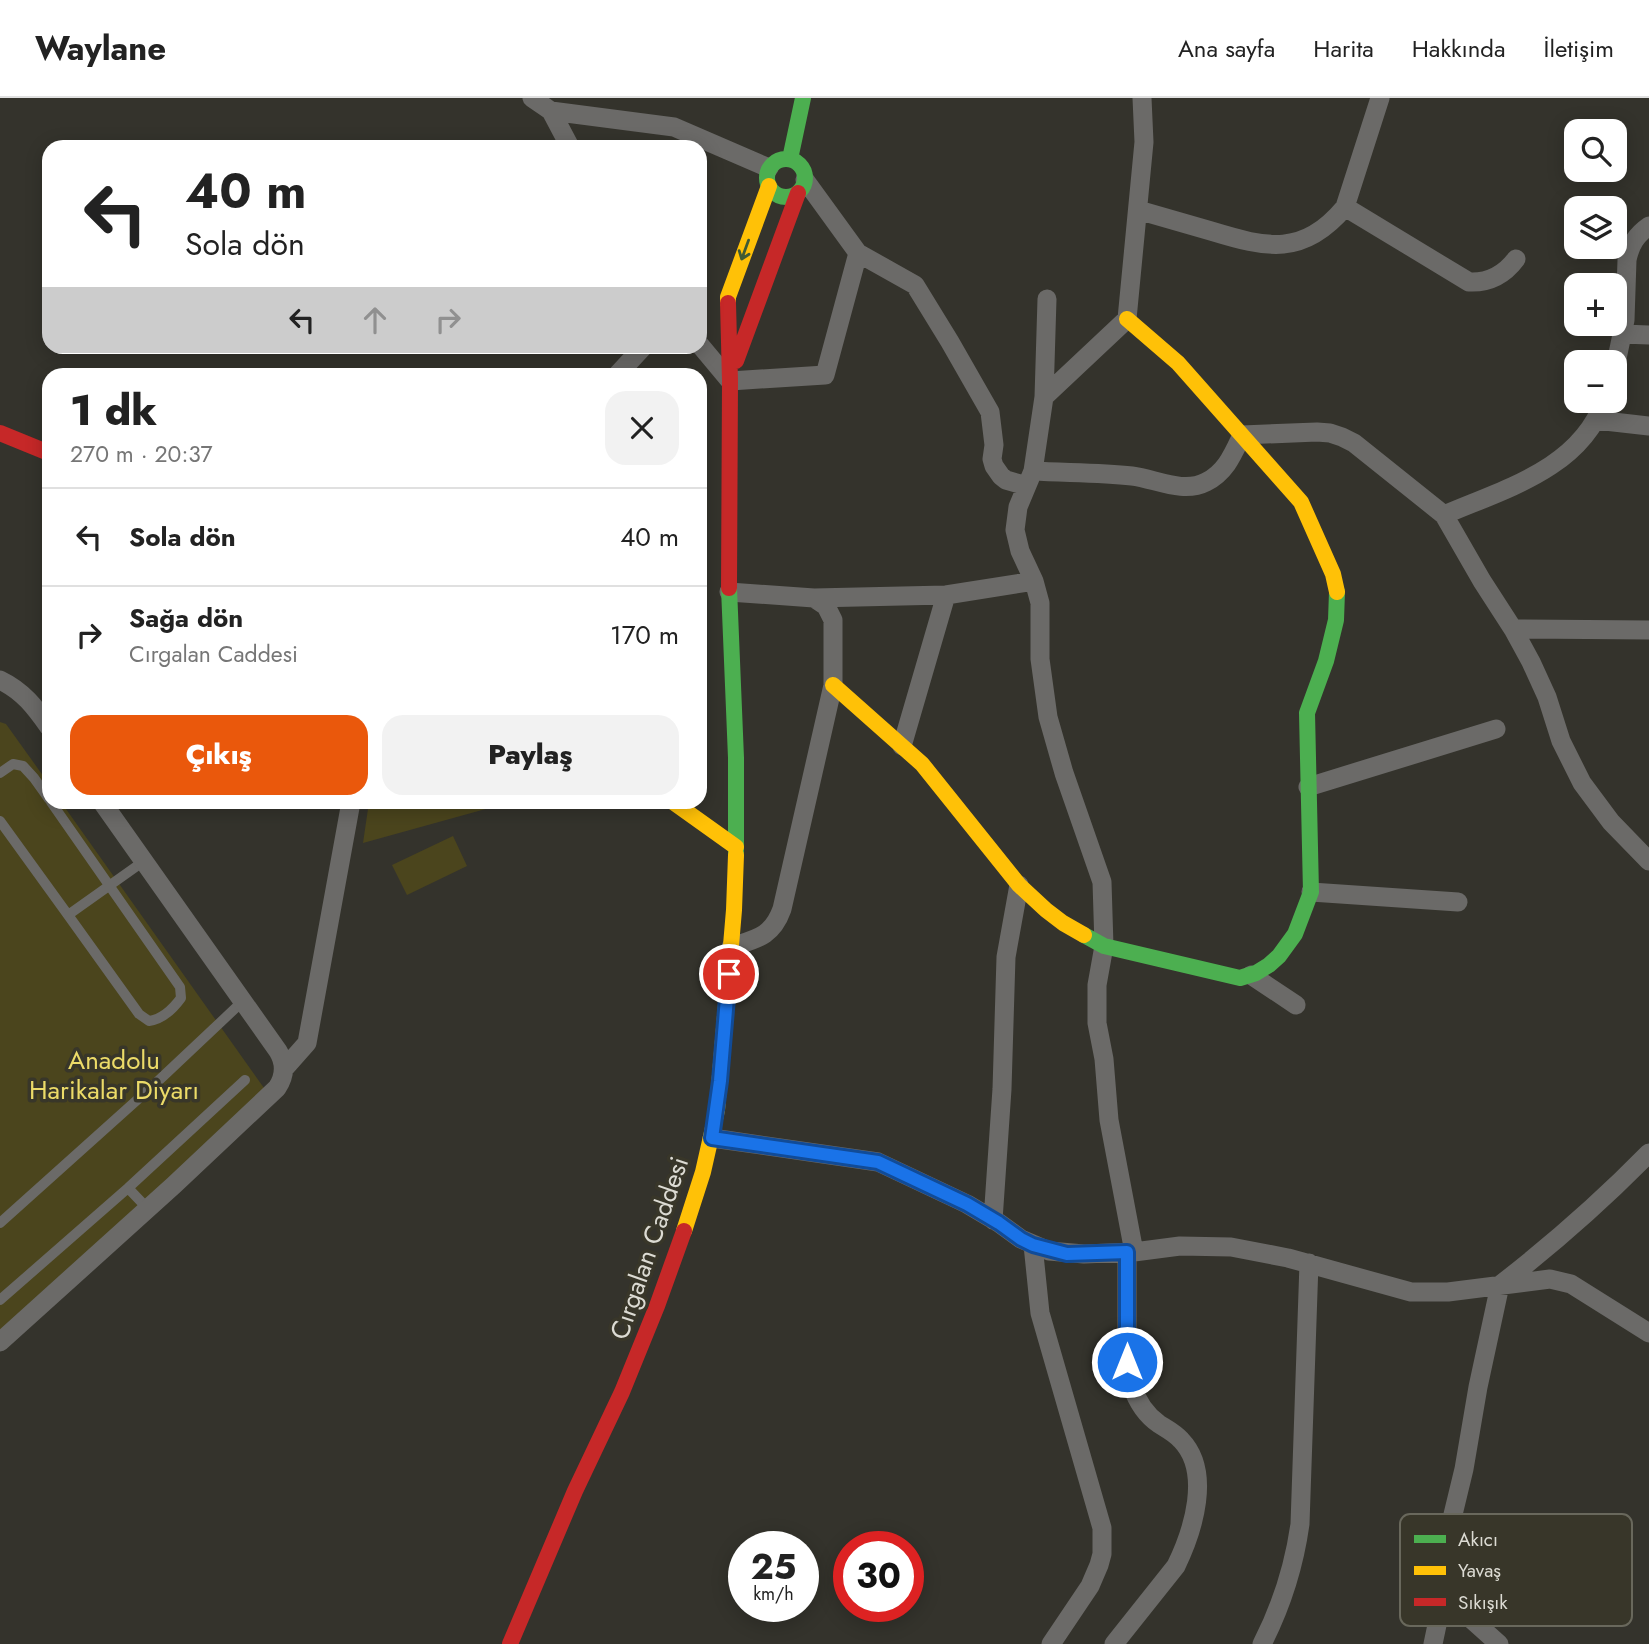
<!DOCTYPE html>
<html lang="tr">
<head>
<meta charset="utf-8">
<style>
	body { margin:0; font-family:Jost,sans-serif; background:#f2f2f2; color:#222; height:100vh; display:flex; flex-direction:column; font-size:26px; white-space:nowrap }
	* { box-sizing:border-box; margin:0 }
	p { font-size:23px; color:#767676 }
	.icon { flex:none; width:38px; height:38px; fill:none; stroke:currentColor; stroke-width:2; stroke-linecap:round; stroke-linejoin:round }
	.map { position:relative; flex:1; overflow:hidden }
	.panel { position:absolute; left:42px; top:270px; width:665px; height:441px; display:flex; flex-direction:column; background:#fff; border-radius:21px; box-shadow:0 4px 18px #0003 }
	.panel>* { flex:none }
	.banner { position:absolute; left:42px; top:42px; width:665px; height:214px; border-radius:21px; box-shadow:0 4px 18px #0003; background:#fff; color:#222; overflow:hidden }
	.fabs { position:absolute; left:1564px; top:21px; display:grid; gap:14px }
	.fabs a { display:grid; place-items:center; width:63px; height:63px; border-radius:14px; background:#fff; box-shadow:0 4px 18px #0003; font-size:35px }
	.speed { position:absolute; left:728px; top:1433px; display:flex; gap:14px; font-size:35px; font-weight:700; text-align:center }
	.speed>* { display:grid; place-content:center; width:91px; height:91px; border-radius:50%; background:#fff; box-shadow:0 4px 18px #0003; line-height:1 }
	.speed small { font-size:18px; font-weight:400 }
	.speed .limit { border:10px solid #d22; background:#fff; color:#111 }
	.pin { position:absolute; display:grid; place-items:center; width:60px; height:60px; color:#fff; margin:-30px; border:4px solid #fff; border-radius:50%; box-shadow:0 2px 7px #0007 }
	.me { position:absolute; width:77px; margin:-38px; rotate:0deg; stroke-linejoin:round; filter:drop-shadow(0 0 5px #0008) }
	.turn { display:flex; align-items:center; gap:24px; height:147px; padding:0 28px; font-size:32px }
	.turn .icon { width:91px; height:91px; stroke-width:2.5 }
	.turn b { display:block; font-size:49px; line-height:60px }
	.lanes { display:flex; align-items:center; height:66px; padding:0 28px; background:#0003; justify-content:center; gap:35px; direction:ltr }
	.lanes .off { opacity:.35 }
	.round { display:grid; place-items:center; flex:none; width:74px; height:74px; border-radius:21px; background:#f2f2f2 }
	.headline { display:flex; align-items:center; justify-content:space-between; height:119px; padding:0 28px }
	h1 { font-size:42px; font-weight:800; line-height:52px }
	.cta { display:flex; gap:14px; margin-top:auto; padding:14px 28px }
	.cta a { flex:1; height:80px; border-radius:21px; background:#ea580c; color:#fff; font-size:28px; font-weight:800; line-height:80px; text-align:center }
	.cta a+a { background:#f2f2f2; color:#222 }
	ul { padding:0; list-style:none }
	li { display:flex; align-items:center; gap:21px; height:98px; padding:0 28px; border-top:2px solid #e0e0e0 }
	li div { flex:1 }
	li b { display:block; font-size:26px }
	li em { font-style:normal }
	header { display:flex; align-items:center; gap:42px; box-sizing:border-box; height:98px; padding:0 35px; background:#fff; border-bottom:2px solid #e0e0e0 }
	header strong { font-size:33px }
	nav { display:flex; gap:38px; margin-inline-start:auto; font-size:24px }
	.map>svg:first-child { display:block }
	.green { fill:#4b451d }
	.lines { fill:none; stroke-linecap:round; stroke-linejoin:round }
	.lane { stroke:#6b6a68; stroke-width:10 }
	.street { stroke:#6b6a68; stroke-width:19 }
	.fast { stroke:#4caf50; stroke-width:16 }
	.slow { stroke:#ffc107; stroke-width:16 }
	.jam { stroke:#c62828; stroke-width:16 }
	.oneway { stroke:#3e5a35 }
	.route-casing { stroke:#114b97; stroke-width:18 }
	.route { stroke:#1a73e8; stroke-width:12 }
	.labels { text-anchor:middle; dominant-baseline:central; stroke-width:7; stroke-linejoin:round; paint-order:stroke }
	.park-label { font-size:26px; fill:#ecdb68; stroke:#383629 }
	.street-label { font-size:26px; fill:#dcdbd3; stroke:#383629 }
	.key { fill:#383629; stroke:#69685c; stroke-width:2 }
	.key-label { font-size:19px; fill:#dcdbd3 }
</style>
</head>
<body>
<header>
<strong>Waylane</strong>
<nav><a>Ana sayfa</a><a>Harita</a><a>Hakkında</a><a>İletişim</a></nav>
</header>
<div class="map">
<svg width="1649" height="1546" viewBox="0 0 1649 1546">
	<rect width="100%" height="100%" fill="#34332c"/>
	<path class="green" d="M0,624L6,626L49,686V704H61L264,990L167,1084L0,1236Z
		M369,704H511L363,745Z
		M453,738L467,768L407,797L392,767Z"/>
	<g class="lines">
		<path class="lane" d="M0,675L13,666L23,668L34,680L49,701
			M51,704L180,889L181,900C173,911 163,921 149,923L139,916L68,817
			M0,723L68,817L144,763
			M128,1090L148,1111
			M0,1125L156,985L243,903
			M0,1202L128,1090L245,982"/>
		<path class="street" d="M532,0L551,13L570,49
			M551,13L674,29L769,70
			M1345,109L1469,184C1489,185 1504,177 1516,161
			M1138,112C1162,119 1187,126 1211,133C1267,150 1303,159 1345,109L1380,0
			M858,155L915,187L950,244L990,314L994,347L992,361L994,368L1001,378L1006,382L1020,386L1027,385
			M1623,236L1649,237
			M700,247L730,283L825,277L858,155L805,82
			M1615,270L1625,222L1627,162C1630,147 1636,137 1649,128
			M618,276L644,248
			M1044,299L1047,201
			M1596,322L1649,328
			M1033,373C1066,375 1099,374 1132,378C1156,381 1183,396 1206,384C1226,374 1233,356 1242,337L1317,334L1330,335L1342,339L1354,345L1444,417L1482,483L1513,531L1531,564L1547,599L1561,643L1582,685L1611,724L1649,763
			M1444,417C1504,391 1580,371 1604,303
			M729,494L814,500L826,508L833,522V587L782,811C772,839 756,841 731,849
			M814,500L946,497L1034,483
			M1513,531L1649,532
			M0,582C23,593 35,609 49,629
			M902,648L946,497
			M1308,689L1496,631
			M1311,794L1458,804
			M1251,877L1296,907
			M284,971L307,945L351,704
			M712,1040L878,1064L967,1106L999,1125L1021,1141L1049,1153L1084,1156L1134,1154L1180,1148L1231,1149L1288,1160L1411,1194H1448L1550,1181L1571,1186L1649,1235
			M993,1122L1002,991L1006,859L1019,787
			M1033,1147L1040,1215L1102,1430V1456L1099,1467L1090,1488L1051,1546
			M1134,1154L1109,1022L1104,961L1097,925V887L1104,848L1102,784L1064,675L1048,619L1040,561V505L1034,483L1020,453L1015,432L1018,409L1033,373L1044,299L1127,221L1144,44L1142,0
			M0,1244L174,1087L277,990C285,978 286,966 278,953L102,704
			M1441,1494L1499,1546
			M1114,1546L1176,1468C1193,1433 1212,1374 1181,1342C1175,1335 1167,1331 1159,1326C1146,1317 1137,1303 1132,1288C1126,1269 1127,1249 1127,1229C1127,1204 1127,1179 1127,1154
			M1262,1546C1282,1507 1294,1469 1300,1426L1309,1165
			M1433,1546L1437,1527L1443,1472L1449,1433L1464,1371L1478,1289L1500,1187C1553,1146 1602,1103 1649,1055"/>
		<path class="fast" d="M767 80a19 19 0 1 1 38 0a19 19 0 1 1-38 0Z
			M790,61L803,0
			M729,490L736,660V757
			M1084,837L1104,848L1240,880L1256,875L1269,867L1279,858L1295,836L1311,794L1307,615L1326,563L1336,522L1337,494"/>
		<path class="slow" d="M728,205V199L769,88
			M1127,221L1178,265L1301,404L1333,476L1337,494
			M833,587L922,666L1019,787L1046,812L1063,825L1084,837
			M673,704L736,749
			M684,1133L703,1074L717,1012L734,812L736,757"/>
		<path class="jam" d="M728,205L730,283L729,490
			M736,263L798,95
			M0,335L49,355
			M510,1546L575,1393L622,1294L657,1208L684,1133"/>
	</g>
	<defs><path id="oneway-shaft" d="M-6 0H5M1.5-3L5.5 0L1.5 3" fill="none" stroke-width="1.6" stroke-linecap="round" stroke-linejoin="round" transform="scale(1.75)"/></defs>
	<use class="oneway" href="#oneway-shaft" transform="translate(745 152) rotate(110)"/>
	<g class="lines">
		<g class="route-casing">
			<path id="route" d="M729,876L720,983L712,1040L878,1064L967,1106L999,1125L1021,1141L1033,1147L1067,1156L1127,1154V1264"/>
		</g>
		<use href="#route" class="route"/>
	</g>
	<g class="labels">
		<g class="park-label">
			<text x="114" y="962">Anadolu<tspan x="114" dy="30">Harikalar Diyarı</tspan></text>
		</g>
		<g class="street-label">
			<text transform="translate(649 1150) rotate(-71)">Cırgalan Caddesi</text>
		</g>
	</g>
	<rect x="1400" y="1416" width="232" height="112" rx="10" class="key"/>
	<rect x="1414" y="1437" width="32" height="8" fill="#4caf50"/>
	<rect x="1414" y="1468" width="32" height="9" fill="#ffc107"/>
	<rect x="1414" y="1500" width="32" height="8" fill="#c62828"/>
	<g class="key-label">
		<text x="1458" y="1448">Akıcı</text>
		<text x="1458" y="1479">Yavaş</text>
		<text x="1458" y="1511">Sıkışık</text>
	</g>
</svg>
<div class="fabs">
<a><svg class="icon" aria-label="search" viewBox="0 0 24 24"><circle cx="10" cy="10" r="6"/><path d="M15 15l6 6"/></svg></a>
<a><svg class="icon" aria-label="layers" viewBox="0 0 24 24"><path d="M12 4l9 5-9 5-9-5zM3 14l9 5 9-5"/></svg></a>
<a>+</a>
<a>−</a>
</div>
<div class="speed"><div>25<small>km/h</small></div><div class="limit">30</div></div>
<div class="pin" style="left:729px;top:876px;background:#d93025"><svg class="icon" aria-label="arrive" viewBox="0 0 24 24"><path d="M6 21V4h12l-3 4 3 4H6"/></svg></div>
<svg class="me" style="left:1127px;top:1264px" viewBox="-20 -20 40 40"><circle r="17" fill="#1a73e8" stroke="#fff" stroke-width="3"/><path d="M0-11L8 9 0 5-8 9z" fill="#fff"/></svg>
<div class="banner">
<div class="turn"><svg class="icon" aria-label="left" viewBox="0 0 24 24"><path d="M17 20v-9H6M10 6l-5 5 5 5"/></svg><div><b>40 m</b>Sola dön</div></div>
<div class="lanes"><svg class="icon" aria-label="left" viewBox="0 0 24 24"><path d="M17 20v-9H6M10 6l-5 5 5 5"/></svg><svg class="icon off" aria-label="ahead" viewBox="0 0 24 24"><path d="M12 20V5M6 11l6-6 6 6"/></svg><svg class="icon off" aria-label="right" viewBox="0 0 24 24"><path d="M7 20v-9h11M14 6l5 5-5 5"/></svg></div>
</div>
<section class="panel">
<div class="headline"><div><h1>1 dk</h1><p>270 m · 20:37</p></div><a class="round"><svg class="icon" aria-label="close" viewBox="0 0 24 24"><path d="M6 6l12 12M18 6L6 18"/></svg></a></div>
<ul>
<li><svg class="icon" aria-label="left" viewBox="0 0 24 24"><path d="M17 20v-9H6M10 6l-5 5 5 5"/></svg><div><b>Sola dön</b></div><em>40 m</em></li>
<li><svg class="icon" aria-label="right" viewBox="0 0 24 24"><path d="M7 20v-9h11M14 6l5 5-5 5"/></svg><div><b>Sağa dön</b><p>Cırgalan Caddesi</p></div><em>170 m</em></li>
</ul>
<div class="cta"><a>Çıkış</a><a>Paylaş</a></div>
</section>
</div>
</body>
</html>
